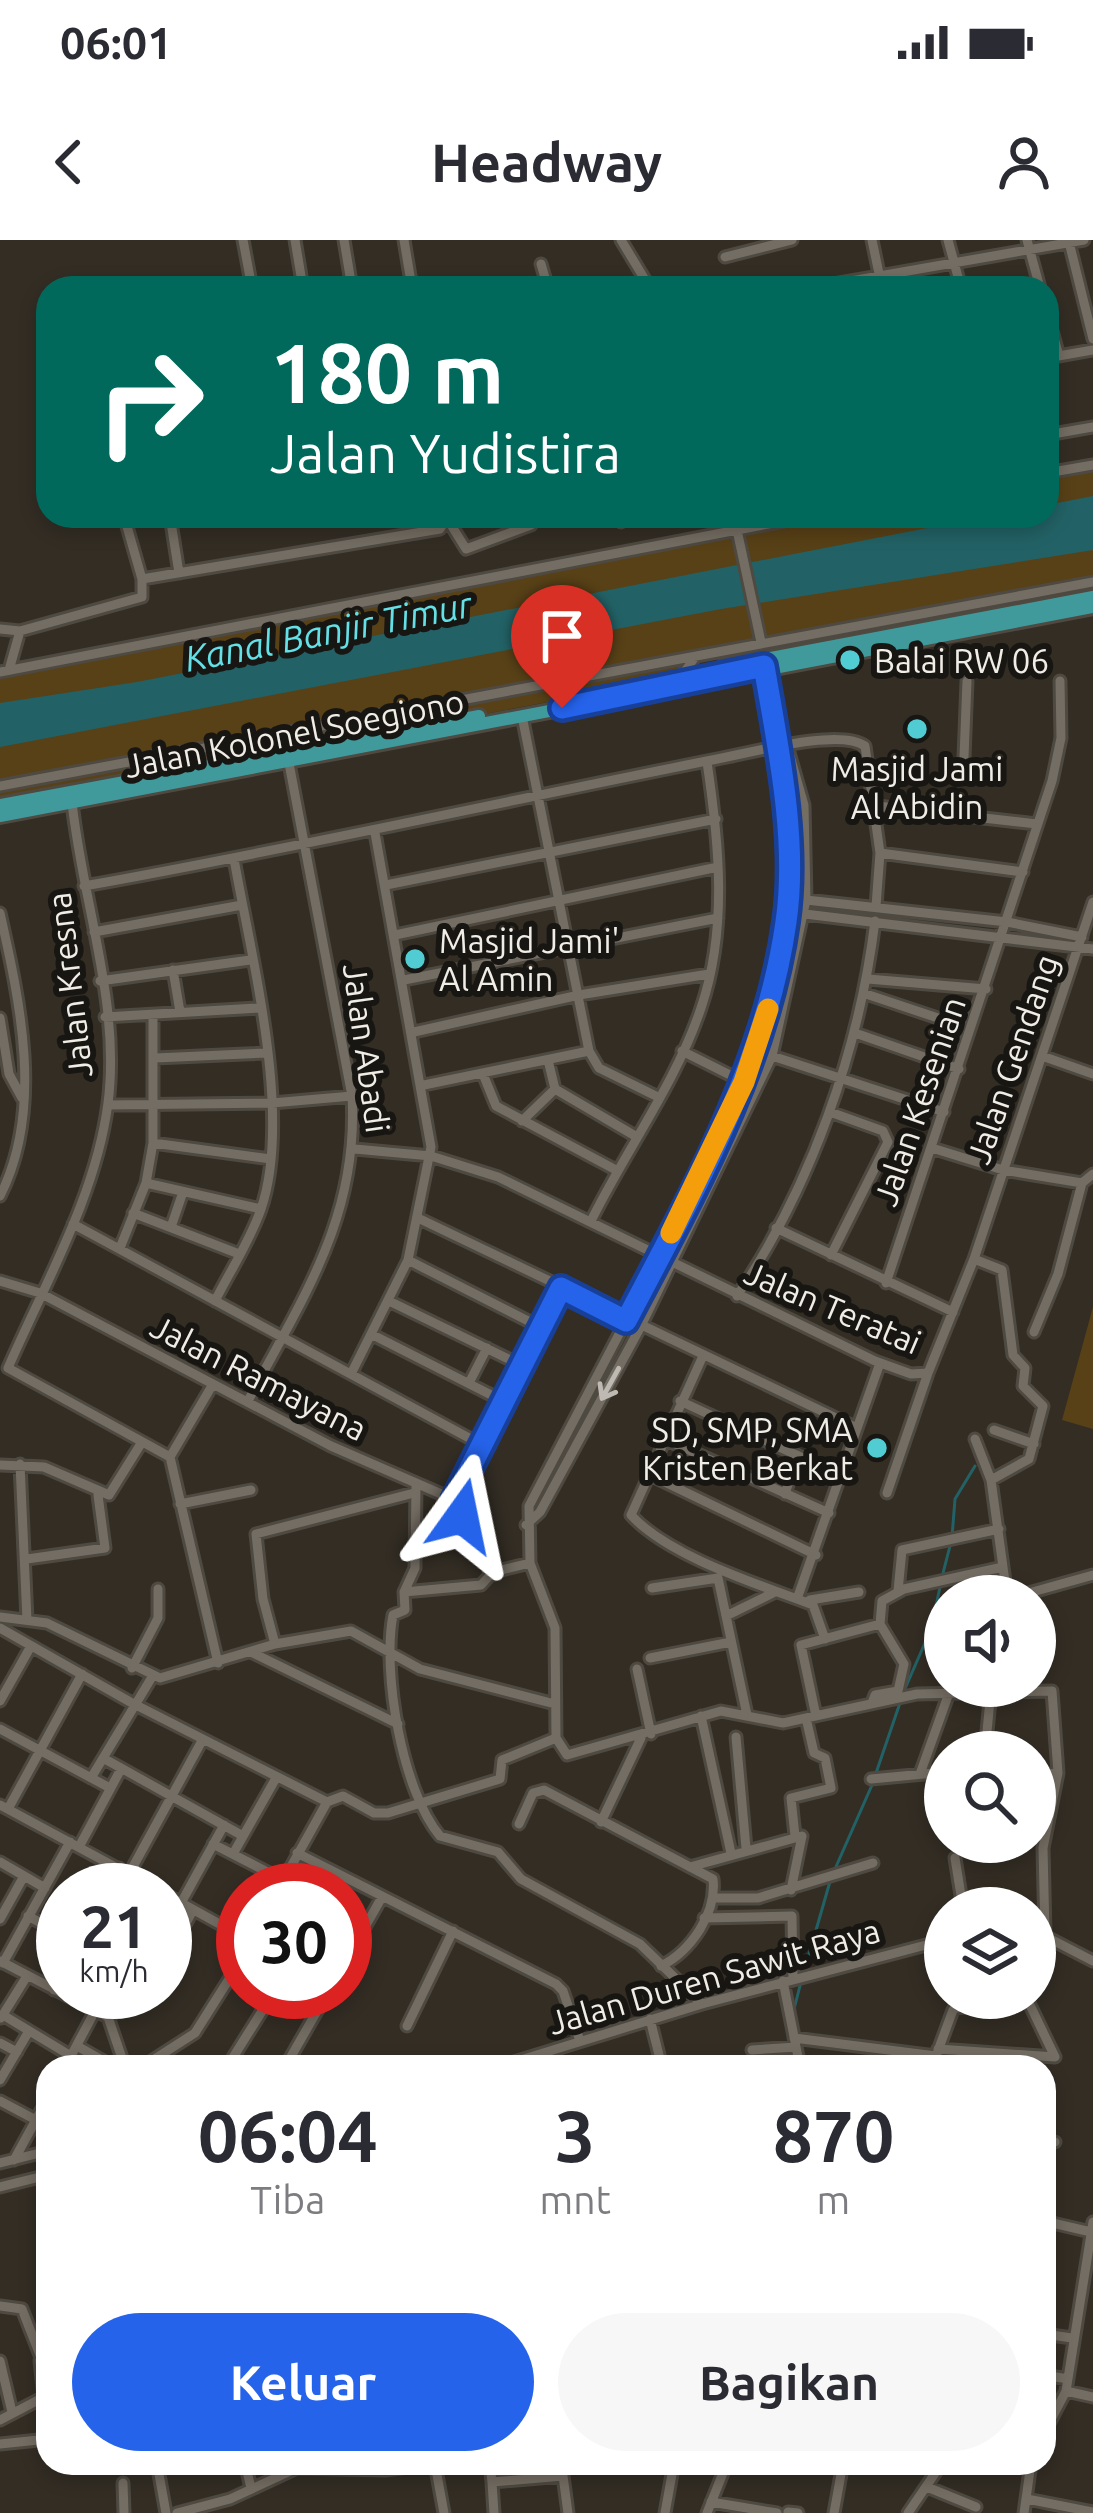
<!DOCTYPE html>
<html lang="id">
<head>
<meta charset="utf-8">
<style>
	body { margin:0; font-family:Ubuntu,sans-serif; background:#f7f7f7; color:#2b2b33; height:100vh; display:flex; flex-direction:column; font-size:45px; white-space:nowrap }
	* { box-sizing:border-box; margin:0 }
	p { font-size:39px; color:#7c7c81 }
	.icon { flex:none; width:66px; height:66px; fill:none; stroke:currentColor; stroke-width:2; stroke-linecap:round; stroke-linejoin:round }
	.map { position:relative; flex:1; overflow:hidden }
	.side { position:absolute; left:36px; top:1815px; width:1020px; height:420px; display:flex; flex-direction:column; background:#fff; border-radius:36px; box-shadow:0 6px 18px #0003 }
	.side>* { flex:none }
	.guide { position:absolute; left:36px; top:36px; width:1023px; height:252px; border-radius:36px; box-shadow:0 6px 18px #0003; background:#00695c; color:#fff; overflow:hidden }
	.tools { position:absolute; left:924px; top:1335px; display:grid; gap:24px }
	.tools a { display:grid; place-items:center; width:132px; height:132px; border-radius:50%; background:#fff; box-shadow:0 6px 18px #0003; font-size:60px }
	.speed { position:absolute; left:36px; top:1623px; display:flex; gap:24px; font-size:60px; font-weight:700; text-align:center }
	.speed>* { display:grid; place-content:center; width:156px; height:156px; border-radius:50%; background:#fff; box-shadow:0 6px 18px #0003; line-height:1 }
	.speed small { font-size:30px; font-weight:400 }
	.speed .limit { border:18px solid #d22; background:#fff; color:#111 }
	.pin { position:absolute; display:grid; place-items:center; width:102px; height:102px; color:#fff; margin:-123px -51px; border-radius:50% 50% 50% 0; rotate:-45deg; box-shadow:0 0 12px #0007 }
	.pin .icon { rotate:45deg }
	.me { position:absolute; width:132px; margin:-66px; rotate:12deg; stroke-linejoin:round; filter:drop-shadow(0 0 9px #0008) }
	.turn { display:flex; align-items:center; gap:42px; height:252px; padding:0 36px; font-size:54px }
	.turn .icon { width:156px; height:156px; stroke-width:2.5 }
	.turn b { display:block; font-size:84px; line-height:102px }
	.eta { display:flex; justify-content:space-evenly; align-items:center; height:204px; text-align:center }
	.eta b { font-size:72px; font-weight:700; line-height:84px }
	.button { display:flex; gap:24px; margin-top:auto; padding:24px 36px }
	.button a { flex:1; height:138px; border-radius:72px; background:#2563eb; color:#fff; font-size:48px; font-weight:700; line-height:138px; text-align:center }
	.button a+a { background:#f7f7f7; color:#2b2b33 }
	.status { display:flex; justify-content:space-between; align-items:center; height:84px; padding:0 60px; background:#fff; direction:ltr }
	.status svg { height:33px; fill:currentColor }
	header { display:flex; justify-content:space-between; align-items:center; height:156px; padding:0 36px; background:#fff; font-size:54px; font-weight:700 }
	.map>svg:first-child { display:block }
	.green { fill:#584117 }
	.water { fill:#226266 }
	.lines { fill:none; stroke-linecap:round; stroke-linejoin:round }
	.stream { stroke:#226266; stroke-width:3 }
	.minor-casing { stroke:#4e4941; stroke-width:15 }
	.major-casing { stroke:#4e4941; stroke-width:18 }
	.minor { stroke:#746d63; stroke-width:9 }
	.major { stroke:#409a9b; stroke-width:12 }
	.oneway { stroke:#beb9b2 }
	.route-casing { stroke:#184099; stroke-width:30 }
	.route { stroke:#2563eb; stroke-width:21 }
	.slow { stroke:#f59e0b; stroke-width:21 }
	.poi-dot { fill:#51ccd3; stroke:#181612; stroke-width:4.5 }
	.labels { text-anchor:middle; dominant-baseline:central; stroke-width:12; stroke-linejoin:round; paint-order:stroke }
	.poi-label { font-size:33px; fill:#f0ece6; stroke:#181612; text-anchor:start }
	.street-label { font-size:33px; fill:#f0ece6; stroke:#181612 }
	.water-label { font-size:36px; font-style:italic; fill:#64e1e7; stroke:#181612 }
</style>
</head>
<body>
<div class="status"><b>06:01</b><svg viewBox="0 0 49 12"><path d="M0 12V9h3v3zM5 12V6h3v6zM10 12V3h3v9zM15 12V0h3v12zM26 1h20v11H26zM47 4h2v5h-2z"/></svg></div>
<header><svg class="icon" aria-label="back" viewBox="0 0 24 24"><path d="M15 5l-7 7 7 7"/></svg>Headway<svg class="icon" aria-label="person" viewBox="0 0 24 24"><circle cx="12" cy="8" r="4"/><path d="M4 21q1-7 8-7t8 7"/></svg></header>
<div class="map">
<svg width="1093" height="2273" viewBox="0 0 1093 2273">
	<rect width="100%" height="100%" fill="#332d24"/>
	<path class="green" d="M1093,225V357L832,403C781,394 719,398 681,437L0,565V432L810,276H1047V233Z
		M1093,1067V1189L1062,1180Z"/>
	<path class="water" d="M1093,256V310L721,369L0,507V463L137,442L989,276H1047V265Z"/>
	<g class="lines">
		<path class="stream" d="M952,1297L955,1259L975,1226
			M942,1337L950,1306
			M904,1451L931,1389L940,1347
			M875,1536L901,1460
			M835,1629L872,1545
			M804,1732L831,1638
			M793,1773L801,1742"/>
		<g class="minor-casing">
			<path id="minor" d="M243,0L252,48
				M295,0L303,48
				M344,0L352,48
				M404,0L412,48
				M621,0L650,48
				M872,0L882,48
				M948,0L961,48
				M1027,0L1040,48
				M1069,2L1093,99
				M725,17L792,0
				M541,24L548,48
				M707,48H725
				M811,48L1084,0
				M1047,73L1059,116
				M1047,118L1093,110
				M1047,195L1093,187
				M1047,233L1093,225
				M170,276L179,333
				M619,276L621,282
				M734,276L761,402
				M448,280L466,309L531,285
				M142,339L440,289L448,276
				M0,389L20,391L142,357V339L124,276
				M764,426L778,507L788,642L787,680L760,803L660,1016L529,1266L530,1323L555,1388L556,1498L567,1515L721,1471L783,1483L917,1454L1052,1451L1058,1533L1043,1608L1045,1694
				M9,430L20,391
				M0,432L810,276
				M681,437L695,417
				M522,476L589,811L599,828L658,857
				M964,517L967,441
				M0,546L1093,342
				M72,562C82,660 121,764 108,863C96,956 45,1043 8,1128L170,1217
				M877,566L1037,584
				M880,613L1023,632
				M386,645L716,579
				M84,646C298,608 509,560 722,518C754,512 840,488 865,506L880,613L876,666
				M806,660L1007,682L1082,697
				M0,673C20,762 44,870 0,956
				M805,674L1093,709
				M94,692L242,665
				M395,695L718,627
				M173,730L180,772
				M868,739L986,749
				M404,740L718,678
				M100,741L250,720
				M866,754L947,781
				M105,777L258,768
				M0,778L9,834L22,858
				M414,792L579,755L709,734
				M855,793L959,829
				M682,811L744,842
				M772,816L944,872
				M1042,816L1093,834
				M155,818L267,813
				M548,820L555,849L637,897
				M483,834L496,866L616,930
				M424,845L589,811
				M108,865L272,863L352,856
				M830,872L883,891L888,902L831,1015
				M522,881L555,849
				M153,903L271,919
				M932,908L1003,930L1082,943L1093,934
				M355,909L431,916L498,937L875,1121L911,1134L928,1133L974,1019L1093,662
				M146,943L261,969
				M133,973L239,1014
				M420,979L857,1188
				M591,981C626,910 676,843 701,768C728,689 719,602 707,522
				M73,984L482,1205
				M171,987L183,952
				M776,988L953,1072
				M120,1008L146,943L153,903V775
				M974,1019L1002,1030L1013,1115L1025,1128L1023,1146L1043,1166L1029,1219L991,1240L1007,1356
				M408,1020L540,1087
				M0,1041L40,1053L331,1206L455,1260
				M886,1043L1052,541L1061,498L1060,441
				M737,1056C811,947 859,811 875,681
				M215,1061C230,1031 250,1001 261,969C293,876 251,716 234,619
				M389,1061L521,1125
				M1034,1092L1058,1034L1082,943
				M371,1094L503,1161
				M702,1118L631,1275C669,1317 761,1345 813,1365L825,1399
				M351,1134L408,1020L431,907L375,593
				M469,1143L487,1108
				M213,1144L170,1217L218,1423
				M248,1161C302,1058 359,978 352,856L288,518
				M680,1161L842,1236
				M994,1190L1034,1204
				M662,1198L829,1273
				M975,1199L991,1240
				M20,1224L27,1380
				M0,1225L44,1227L109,1255L142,1202
				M648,1234L816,1315
				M416,1246L415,1328L404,1352L405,1370L393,1375C382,1432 402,1551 440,1596L498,1612L521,1639L640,1704L702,1764
				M887,1253L928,1133
				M785,1254L797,1216
				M455,1260L561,1048
				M455,1260L462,1276L476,1277L490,1334
				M180,1264L251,1250
				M526,1285L540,1272L640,1088L772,816L806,660L804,565L786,502
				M27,1319L105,1308L98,1255
				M652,1348L718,1338L747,1475
				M898,1351L902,1310L999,1289
				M404,1352L481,1345L493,1332L530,1323
				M1018,1356L1093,1335
				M797,1359L880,1123
				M810,1360L859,1352
				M726,1376L773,1353
				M0,1377L47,1383L160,1438L275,1404L351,1391L420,1429L555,1464
				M0,1388L132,1463L327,1562
				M275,1404L263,1359L256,1294L414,1253
				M253,1413L398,1484
				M650,1418L731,1402
				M132,1428L158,1378V1349
				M637,1429L651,1494
				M0,1461L31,1406
				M872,1463L875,1455L898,1451L904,1424L880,1384
				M701,1476L731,1613
				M816,1476L801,1405L880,1384L882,1361L904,1349L1003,1327
				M0,1489L110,1548
				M736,1497L746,1608
				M985,1512L991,1450
				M103,1518L243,1596
				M920,1534L949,1453
				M1035,1535L1058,1533
				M91,1538L152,1437
				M871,1539L945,1532
				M327,1562L343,1556L374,1573H388L500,1539L502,1520L556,1498
				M0,1565L158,1650
				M8,1569L82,1434
				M601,1582L641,1498
				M519,1584L533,1553L544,1550L713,1639C717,1673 691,1711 661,1726
				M795,1596L791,1558L831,1548L825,1518L814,1513L806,1478
				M213,1604L283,1640
				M79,1607L121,1529
				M297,1613L556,1744L563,1751L580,1801
				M233,1614L276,1538
				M955,1618L963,1668
				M0,1622L45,1648
				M690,1627L802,1596L791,1650
				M129,1634L203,1499
				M106,1650L119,1628
				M278,1650L327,1562
				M165,1654L243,1697
				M713,1658H758L873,1623
				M181,1663L224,1585
				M28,1676L63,1695
				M704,1678L792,1676L793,1739
				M0,1679L24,1636
				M1035,1691L1093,1721
				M0,1721L108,1777
				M165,1722L193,1670
				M345,1722L382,1657
				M3,1723L70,1602
				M783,1741L800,1827
				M54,1750L63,1732
				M3,1775L71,1816
				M108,1777L125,1827
				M108,1777L146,1752
				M1,1778L27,1736
				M650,1779L662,1827
				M407,1786L453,1691
				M794,1798L936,1816L953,1770L956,1768L1022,1761L1029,1763L1055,1817L938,1809
				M0,1803L17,1812
				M77,1806L114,1827
				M752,1810L796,1807
				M65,1827L95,1771
				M142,1827L195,1793L243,1717
				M227,1827L274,1752
				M285,1827L328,1752
				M498,1827L702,1764L945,1700
				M0,1840L29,1791
				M0,1861L36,1880
				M1044,1903L1055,1902
				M14,1920L48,1858
				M0,1923L48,1911
				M0,1947L48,1935
				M1044,1981L1091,1992
				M0,2066L22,2069L42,2120
				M1044,2094L1072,2098
				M0,2121L12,2172
				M1044,2135L1068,2139
				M1066,2151L1093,2157
				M0,2180L44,2157L40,2121L48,2118
				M1044,2193L1066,2151L1093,1982
				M0,2204L48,2199
				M157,2223L166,2273
				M245,2223L251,2248
				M435,2224L444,2273
				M490,2224L492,2242L563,2236L568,2273
				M492,2242L494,2273
				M123,2243L124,2273
				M927,2247L976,2267
				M1027,2259L1093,2272
				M711,2262L777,2273
				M788,2272L798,2273
				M177,2273L230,2259L297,2228L385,2230L439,2223
				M665,2273L674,2223
				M707,2273L727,2223
				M834,2273L843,2223
				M908,2273L942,2223
				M1024,2273L1031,2223"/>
		</g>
		<g class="major-casing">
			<path id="major" d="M723,427L1093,357
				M0,565L479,476
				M0,576L1093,367"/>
		</g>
		<use href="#minor" class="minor"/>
		<use href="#major" class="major"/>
	</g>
	<defs><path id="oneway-shaft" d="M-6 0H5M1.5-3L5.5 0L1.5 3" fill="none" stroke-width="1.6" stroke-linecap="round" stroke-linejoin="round" transform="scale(3)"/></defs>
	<use class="oneway" href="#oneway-shaft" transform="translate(610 1144) rotate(119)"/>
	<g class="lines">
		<g class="route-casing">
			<path id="route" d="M462,1276L454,1260L561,1048L626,1081C692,955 766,825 786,682C798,600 778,507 764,426L562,468"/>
		</g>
		<use href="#route" class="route"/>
		<path class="slow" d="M671,993L744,842L768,769"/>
	</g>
	<g class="poi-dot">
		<circle cx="850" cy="420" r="12"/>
		<circle cx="917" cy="489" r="12"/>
		<circle cx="415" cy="719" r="12"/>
		<circle cx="877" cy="1208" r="12"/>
	</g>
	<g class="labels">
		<g class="poi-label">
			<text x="874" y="420">Balai RW 06</text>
			<text x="917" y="528" text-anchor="middle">Masjid Jami<tspan x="917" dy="38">Al Abidin</tspan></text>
			<text x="439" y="700">Masjid Jami'<tspan x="439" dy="38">Al Amin</tspan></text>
			<text x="853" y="1189" text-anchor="end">SD, SMP, SMA<tspan x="853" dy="38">Kristen Berkat</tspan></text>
		</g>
		<g class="street-label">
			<text transform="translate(294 493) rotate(-11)">Jalan Kolonel Soegiono</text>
			<text transform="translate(69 745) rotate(-97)">Jalan Kresna</text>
			<text transform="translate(367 808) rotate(82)">Jalan Abadi</text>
			<text transform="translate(1012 819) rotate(-71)">Jalan Gendang</text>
			<text transform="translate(919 861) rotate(-71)">Jalan Kesenian</text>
			<text transform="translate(833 1067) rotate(23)">Jalan Teratai</text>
			<text transform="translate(259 1137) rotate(27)">Jalan Ramayana</text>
			<text transform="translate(714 1736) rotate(-16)">Jalan Duren Sawit Raya</text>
		</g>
		<g class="water-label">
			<text transform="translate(328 391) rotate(-11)">Kanal Banjir Timur</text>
		</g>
	</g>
</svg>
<div class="tools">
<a><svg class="icon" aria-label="sound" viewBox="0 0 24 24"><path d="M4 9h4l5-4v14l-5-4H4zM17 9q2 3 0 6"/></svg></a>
<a><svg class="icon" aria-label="search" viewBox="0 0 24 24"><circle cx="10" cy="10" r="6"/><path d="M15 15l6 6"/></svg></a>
<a><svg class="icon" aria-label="layers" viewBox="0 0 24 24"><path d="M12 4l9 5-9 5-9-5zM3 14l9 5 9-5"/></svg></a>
</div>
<div class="speed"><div>21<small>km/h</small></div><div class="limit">30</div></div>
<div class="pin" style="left:562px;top:468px;background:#d93025"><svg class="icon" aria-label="arrive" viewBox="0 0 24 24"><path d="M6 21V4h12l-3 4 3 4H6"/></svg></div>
<svg class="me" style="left:462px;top:1276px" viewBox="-20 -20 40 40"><path d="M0-17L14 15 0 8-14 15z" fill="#2563eb" stroke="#fff" stroke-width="4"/></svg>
<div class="guide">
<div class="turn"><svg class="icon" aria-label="right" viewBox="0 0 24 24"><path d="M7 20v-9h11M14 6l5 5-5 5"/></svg><div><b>180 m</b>Jalan Yudistira</div></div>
</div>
<section class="side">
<div class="eta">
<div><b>06:04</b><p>Tiba</p></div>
<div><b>3</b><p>mnt</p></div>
<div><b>870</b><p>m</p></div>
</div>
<div class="button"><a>Keluar</a><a>Bagikan</a></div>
</section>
</div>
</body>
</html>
